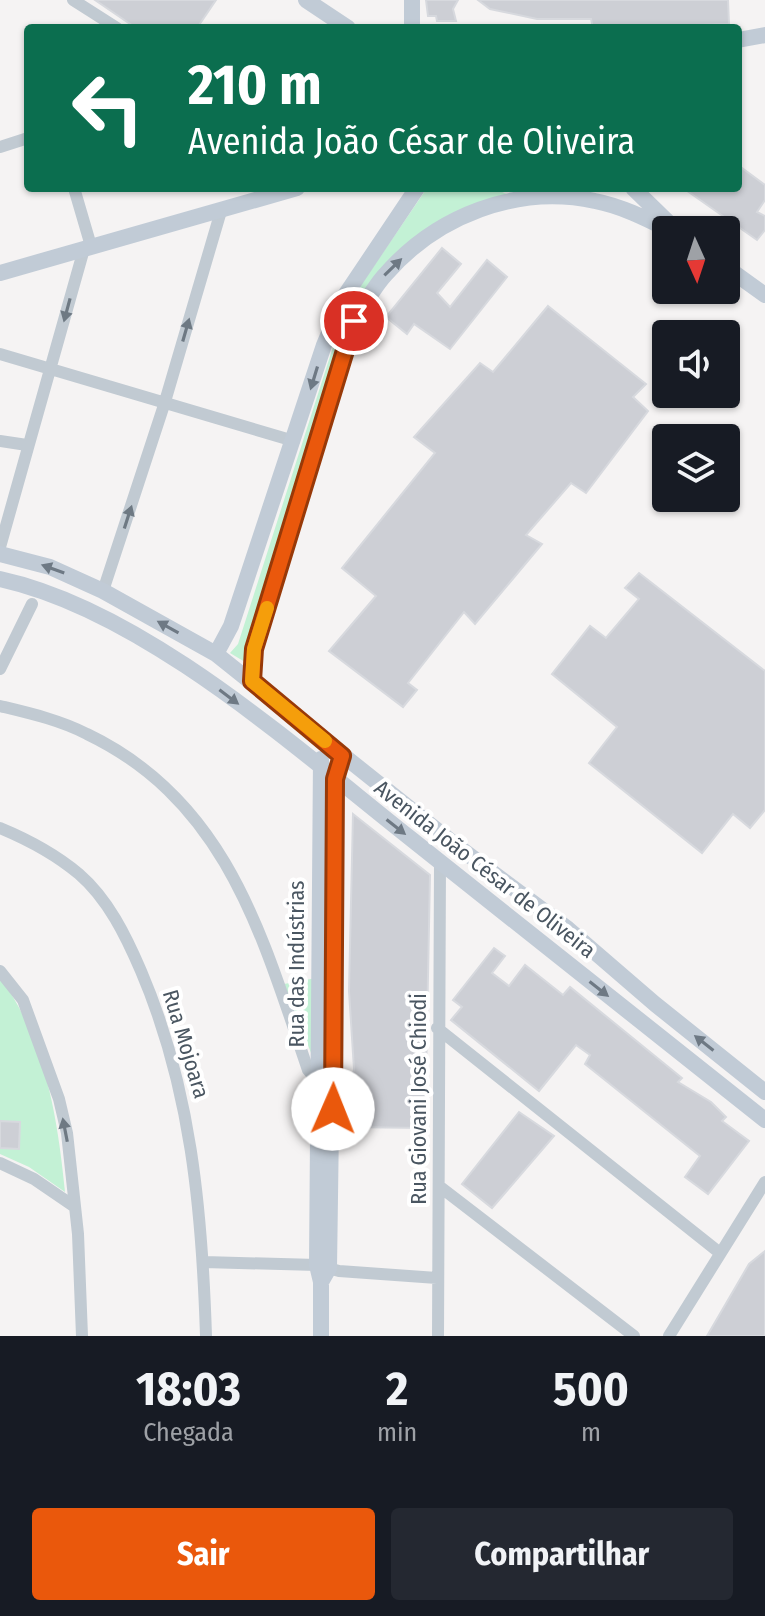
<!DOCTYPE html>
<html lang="pt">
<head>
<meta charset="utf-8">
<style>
	body { margin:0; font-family:"Fira Sans Condensed",sans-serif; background:#242831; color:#f1f3f6; height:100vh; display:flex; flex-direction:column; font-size:30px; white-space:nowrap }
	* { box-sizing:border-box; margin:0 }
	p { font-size:26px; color:#9ea1a6 }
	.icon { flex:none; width:44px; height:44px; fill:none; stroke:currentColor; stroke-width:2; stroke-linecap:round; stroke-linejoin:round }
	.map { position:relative; height:1336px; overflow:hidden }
	.details { display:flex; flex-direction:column; background:#171b24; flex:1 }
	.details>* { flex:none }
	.guide { position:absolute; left:24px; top:24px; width:718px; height:168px; border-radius:8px; box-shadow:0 2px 6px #0004; background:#0b6e4f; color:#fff; overflow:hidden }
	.needle { width:52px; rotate:177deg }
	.buttons { position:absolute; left:652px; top:216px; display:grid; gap:16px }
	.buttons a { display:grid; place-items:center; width:88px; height:88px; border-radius:8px; background:#171b24; box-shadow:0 2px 6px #0004; font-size:40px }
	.pin { position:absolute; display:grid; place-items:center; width:68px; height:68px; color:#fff; margin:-34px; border:4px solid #fff; border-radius:50%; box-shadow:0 2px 8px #0007 }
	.me { position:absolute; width:88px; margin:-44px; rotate:1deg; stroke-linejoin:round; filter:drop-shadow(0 0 6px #0008) }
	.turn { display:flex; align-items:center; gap:28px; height:168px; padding:0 32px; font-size:36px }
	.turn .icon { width:104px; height:104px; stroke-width:2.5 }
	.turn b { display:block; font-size:56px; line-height:68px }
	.eta { display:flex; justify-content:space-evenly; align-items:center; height:136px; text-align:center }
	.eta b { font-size:48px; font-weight:700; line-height:56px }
	.cta { display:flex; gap:16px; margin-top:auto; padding:16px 32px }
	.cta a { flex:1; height:92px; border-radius:8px; background:#ea580c; color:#fff; font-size:32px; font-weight:700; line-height:92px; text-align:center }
	.cta a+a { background:#242831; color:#f1f3f6 }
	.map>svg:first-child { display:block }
	.green { fill:#c3f1d5 }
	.building { fill:#cdcfd5; stroke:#d7d9de; stroke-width:2 }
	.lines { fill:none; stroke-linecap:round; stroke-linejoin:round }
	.street { stroke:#c1cad2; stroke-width:12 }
	.secondary { stroke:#c1cbd6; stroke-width:16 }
	.oneway { fill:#6e7984 }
	.oneway2 { fill:#6e7983 }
	.route-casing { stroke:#983908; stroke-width:20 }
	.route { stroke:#ea580c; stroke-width:14 }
	.slow { stroke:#f59e0b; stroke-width:14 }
	.labels { text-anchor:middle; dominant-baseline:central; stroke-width:8; stroke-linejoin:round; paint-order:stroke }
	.street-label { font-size:22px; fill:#4a5661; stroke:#fff }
</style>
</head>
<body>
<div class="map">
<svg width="765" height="1336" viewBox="0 0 765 1336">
	<rect width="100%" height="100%" fill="#f5f3f3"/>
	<path class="green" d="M427,188H493L509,195C442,222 391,242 354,308L245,662L230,653L238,644L333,347L352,298Z
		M0,978C45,1037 58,1120 65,1192L29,1167L0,1154Z
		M316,978L315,1063L284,984Z"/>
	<path class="building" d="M95,0H216L197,28H136Z
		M426,0H458L453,9L456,21H437L436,16H428Z
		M478,0H728L729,24L593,28L591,19H537L490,9Z
		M738,165L765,185V200L757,212L765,216V230L757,240L683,188H738Z
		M442,248L461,264L437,293L450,307L487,260L507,277L450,349L414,324L407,334L386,317Z
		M548,306L646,384L633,397L648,411L586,493L571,483L526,535L542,544L475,624L464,612L408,683L417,690L403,707L329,651L376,596L342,568L435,453L414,437L480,363L493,372Z
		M639,573L765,671V810L750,828L733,814L702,853L589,763L617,727L552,674L590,626L606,638L639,599L625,588Z
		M353,814L430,875L425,1128L344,1127L354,1069L349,991Z
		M494,948L505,956L492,973L509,986L525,965L563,995L570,987L682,1078L678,1082L711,1102L726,1117L722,1121L749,1141L708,1194L685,1177L700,1156L585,1064L590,1055L576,1045L539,1091L451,1020L462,1007L453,1000Z
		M519,1112L554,1136L492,1208L462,1184Z
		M0,1121L20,1122L19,1149L0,1148Z
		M765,1251V1336H707L749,1264Z"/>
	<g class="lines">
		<path class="street" d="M73,0L117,28
			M0,147L28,138
			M74,188L91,246
			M0,354L294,441
			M0,441L27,445
			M0,547L84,249
			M103,591L164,405L221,211
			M0,669L32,604
			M0,706C29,713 60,720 87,734C227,801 262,936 308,1070L313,1076L326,1077
			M0,828C29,840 54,853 79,874C108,899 126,936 141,971C191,1088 202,1210 206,1336
			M0,971L23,1000L59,1099L67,1133L78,1234L82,1336
			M437,1028L720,1253
			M0,1163L34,1179L75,1207
			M439,1186L634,1336
			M204,1262L317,1265L339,1271L437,1278
			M438,1336L440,862
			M669,1336L765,1182"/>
		<path class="secondary" d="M306,0L348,28
			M412,28V0
			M738,40L765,35
			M633,188L672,226
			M726,267L765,295
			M0,273L297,188
			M0,554L50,567L103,591L216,654L453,843L568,929L655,1004L765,1092
			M0,579C143,610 296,748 410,838C528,932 647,1026 765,1120
			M216,654L231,626L324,345L344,297L417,188
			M252,681L254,649L354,321C364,306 373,288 385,275C436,216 517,184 595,201C621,206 645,218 669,230
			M321,1282L329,1268L336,772
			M321,1336V1282L317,1265L321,759"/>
	</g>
	<defs><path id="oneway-solid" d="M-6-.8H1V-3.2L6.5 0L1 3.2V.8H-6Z" transform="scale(2)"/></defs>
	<g class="oneway">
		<use href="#oneway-solid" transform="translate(393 267) rotate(-44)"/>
		<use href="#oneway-solid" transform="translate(314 378) rotate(107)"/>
		<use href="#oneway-solid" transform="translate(53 569) rotate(-160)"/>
		<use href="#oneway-solid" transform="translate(168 627) rotate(-151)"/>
		<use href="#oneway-solid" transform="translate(229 697) rotate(37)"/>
		<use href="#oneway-solid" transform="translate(396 827) rotate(38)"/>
		<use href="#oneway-solid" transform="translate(599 989) rotate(38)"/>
		<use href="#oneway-solid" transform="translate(704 1043) rotate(-142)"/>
	</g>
	<g class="oneway2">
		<use href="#oneway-solid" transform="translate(67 310) rotate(105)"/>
		<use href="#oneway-solid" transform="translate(186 330) rotate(-74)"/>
		<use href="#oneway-solid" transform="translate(128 517) rotate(-72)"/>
		<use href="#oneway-solid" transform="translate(65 1130) rotate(-101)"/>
	</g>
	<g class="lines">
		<g class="route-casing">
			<path id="route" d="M333,1109L335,779L342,756L252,681L254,649L354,321"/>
		</g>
		<use href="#route" class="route"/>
		<path class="slow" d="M267,608L254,649L252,681L325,741"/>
	</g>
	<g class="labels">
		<g class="street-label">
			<text transform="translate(485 869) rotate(38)">Avenida João César de Oliveira</text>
			<text transform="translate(296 964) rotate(-90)">Rua das Indústrias</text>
			<text transform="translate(186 1044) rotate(73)">Rua Mojoara</text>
			<text transform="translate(418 1099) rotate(-90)">Rua Giovani José Chiodi</text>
		</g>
	</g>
</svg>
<div class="buttons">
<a><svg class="needle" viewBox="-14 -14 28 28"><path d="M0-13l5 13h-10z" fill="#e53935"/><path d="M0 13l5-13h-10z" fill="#9ea1a6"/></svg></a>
<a><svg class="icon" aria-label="sound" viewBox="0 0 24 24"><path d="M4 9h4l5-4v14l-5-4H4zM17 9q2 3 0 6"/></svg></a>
<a><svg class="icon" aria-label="layers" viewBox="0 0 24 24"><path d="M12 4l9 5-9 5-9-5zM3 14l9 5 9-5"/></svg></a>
</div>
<div class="pin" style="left:354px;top:321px;background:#d93025"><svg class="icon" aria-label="arrive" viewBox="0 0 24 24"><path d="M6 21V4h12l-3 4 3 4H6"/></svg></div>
<svg class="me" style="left:333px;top:1109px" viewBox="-20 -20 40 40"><circle r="19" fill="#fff"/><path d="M0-13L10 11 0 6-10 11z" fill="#ea580c"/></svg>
<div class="guide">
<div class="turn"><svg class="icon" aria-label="left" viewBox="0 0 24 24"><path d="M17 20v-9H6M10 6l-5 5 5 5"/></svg><div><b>210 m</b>Avenida João César de Oliveira</div></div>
</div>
</div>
<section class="details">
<div class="eta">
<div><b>18:03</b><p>Chegada</p></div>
<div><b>2</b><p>min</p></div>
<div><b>500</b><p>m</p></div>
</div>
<div class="cta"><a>Sair</a><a>Compartilhar</a></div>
</section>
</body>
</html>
